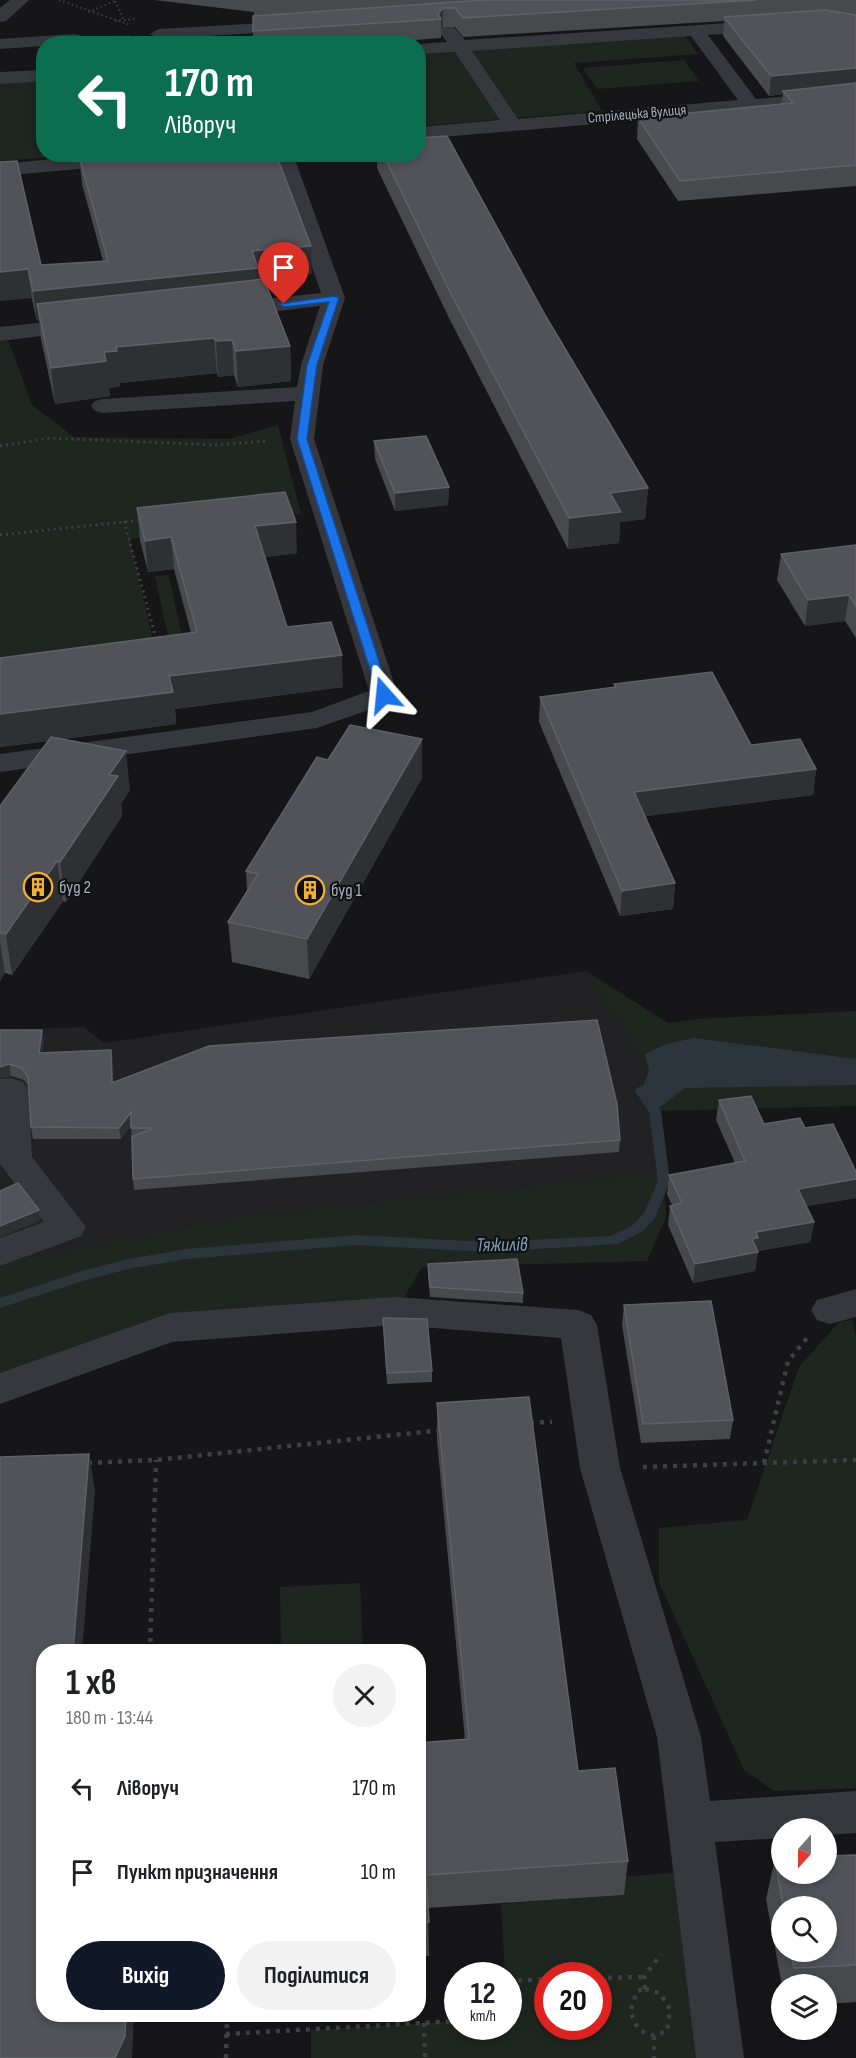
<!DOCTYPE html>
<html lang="uk">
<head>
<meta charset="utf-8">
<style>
	body { margin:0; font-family:"Sofia Sans Condensed",sans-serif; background:#f2f2f2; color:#202124; height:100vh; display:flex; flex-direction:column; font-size:22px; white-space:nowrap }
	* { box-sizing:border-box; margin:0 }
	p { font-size:20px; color:#757577 }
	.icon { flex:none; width:33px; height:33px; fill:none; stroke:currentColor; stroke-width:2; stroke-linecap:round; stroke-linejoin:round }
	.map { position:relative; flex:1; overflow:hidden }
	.panel { position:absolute; left:36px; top:1644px; width:390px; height:378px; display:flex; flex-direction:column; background:#fff; border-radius:24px; box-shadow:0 3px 9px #0003 }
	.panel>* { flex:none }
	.banner { position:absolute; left:36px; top:36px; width:390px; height:126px; border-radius:24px; box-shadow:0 3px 9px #0003; background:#0b6e4f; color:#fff; overflow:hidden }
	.needle { width:39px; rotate:201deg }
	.buttons { position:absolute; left:771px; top:1818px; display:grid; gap:12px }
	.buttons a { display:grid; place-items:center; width:66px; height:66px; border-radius:50%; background:#fff; box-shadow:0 3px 9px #0003; font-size:30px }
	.speed { position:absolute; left:444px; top:1962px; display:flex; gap:12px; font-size:30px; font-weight:700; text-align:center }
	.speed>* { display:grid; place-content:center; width:78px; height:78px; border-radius:50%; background:#fff; box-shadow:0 3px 9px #0003; line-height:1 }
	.speed small { font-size:15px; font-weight:400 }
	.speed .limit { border:9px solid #d22; background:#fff; color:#111 }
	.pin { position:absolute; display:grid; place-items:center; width:51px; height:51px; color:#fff; margin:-62px -26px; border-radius:50% 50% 50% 0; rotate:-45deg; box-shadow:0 0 6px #0007 }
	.pin .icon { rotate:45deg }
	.me { position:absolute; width:66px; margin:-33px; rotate:342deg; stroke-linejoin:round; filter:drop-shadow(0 0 4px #0008) }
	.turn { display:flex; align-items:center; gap:21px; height:126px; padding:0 30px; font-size:27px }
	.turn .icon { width:78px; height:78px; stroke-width:2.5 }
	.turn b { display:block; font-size:42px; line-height:51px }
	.round { display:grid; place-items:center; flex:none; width:63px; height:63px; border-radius:32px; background:#f2f2f2 }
	.head { display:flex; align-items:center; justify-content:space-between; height:102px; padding:0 30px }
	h1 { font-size:36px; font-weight:700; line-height:45px }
	.cta { display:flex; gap:12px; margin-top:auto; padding:12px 30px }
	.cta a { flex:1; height:69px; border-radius:36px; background:#111827; color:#fff; font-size:24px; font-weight:700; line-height:69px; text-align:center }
	.cta a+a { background:#f2f2f2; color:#202124 }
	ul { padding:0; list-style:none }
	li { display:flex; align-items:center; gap:18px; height:84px; padding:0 30px }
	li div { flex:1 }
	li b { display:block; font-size:22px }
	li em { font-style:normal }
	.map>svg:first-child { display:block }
	.built { fill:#222225 }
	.green { fill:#1e261f; fill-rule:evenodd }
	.water { fill:#2c353c }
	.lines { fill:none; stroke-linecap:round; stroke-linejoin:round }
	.stream { fill:#2c353c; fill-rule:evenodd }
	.path-far2 { stroke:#3d3f44; stroke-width:2; stroke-dasharray:1.5 3; stroke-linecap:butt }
	.path-far1 { stroke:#3d3f44; stroke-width:3; stroke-dasharray:2 4; stroke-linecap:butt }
	.path { stroke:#3d3f44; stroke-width:4.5; stroke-dasharray:4 6; stroke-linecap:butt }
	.minor { fill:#37383d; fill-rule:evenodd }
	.wall { fill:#47494d; fill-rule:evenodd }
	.shaded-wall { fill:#2f3033 }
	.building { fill:#525359; stroke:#5f6168; stroke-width:1.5 }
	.route { fill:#1a73e8; stroke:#114b97; stroke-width:1.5 }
	.labels { text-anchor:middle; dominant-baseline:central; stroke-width:4.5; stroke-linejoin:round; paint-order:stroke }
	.far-street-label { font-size:15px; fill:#a8adb8; stroke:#111113 }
	.poi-label { font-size:18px; fill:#a8adb8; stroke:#111113; text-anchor:start }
	.water-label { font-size:20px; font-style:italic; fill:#7f9bb3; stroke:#111113 }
</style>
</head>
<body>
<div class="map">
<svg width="856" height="2058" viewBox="0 0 856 2058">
	<rect width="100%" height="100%" fill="#161618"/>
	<path class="built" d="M586,971L649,1070L641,1091L655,1111L663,1171L239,1216L0,1263V1030L84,1027L104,1043Z"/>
	<path class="green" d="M684,34L698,54L574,63L602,111L419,126V53Z
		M684,60L699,81L597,89L583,68Z
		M43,79L44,154L81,155L0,161V82Z
		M0,338L9,342L32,405L74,437L229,439L278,425L301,514L130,539L159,667L0,687Z
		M169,575L189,669L175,670L155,576Z
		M586,971L668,1023L696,1019L856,1011V1106L655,1111L641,1091L649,1070Z
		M663,1171L666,1217L647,1261L422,1267L396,1311L170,1328L0,1389V1263L239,1216Z
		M852,1320L856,1337V1788L774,1791L744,1770L659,1582V1528L747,1520L799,1367L839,1322Z
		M360,1583L363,1651H281L280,1587Z
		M696,1871L721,2058H311V2030L457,2021L458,2026H508V1976L505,1975L501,1904L624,1895L622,1877ZM548,1976H598V2026H548Z"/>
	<path class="water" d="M694,1038L856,1059V1085L685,1088L655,1111L641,1091L649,1070L645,1054L666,1044Z"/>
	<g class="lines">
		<path class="stream" d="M655,1080L661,1084L659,1087L649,1092L661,1111L670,1181L655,1218L643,1231L618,1244L487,1252L356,1245L187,1259L128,1269L83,1281L0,1308V1298L82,1271L128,1259L187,1249L356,1235L487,1242L611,1236L633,1225L644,1213L658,1181L649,1112L635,1091L637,1088Z"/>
		<path class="path-far2" d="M59,0L130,25
			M115,1L124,20
			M88,12L115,1
			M115,21L136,19
			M105,37L131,36"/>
		<path class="path-far1" d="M0,446L50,438L214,445L269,441
			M124,521L157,642
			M0,535L142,520"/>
		<path class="path" d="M530,1423L552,1422
			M88,1463L156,1460L442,1430
			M764,1463L788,1361L807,1338
			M643,1467L856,1460
			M150,1652L156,1460
			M598,1978L644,1977
			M508,1981L548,1979
			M645,1989L660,1993L670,2009L667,2031L654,2036L639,2030L630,2012L637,1991Z
			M645,1989L644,1977L661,1954
			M424,2023L425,2058
			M226,2034L458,2021
			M654,2036V2058
			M226,2058L227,2014"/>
		<path class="minor" d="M10,0H29L6,21L0,22V8Z
			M447,0L467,2L445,17L465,40L823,17L856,22V32L823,27L708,35L756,99L856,90V102L418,139V127L500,120L455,52L418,54V44L447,42L426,16ZM691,36L738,100L518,119L472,51Z
			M298,21L307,26L304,30L159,39L150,34L159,29Z
			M74,34L80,35L83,39L80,43L44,44V46L0,49V39Z
			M44,70V81L0,84V72Z
			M107,154H188L179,160L0,176V164Z
			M273,154H293L345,298L323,365L314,439L398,695L394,701L317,728L0,772V754L312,712L369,691L290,439L295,401L103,413L95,411L91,406L95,401L103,399L297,387L301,365L320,306L229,317L221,315L218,310L221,305L229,303L321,293Z
			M85,318L93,320L96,325L93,330L0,341V327Z
			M11,1078L23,1082L28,1090L32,1157L86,1227L81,1236L0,1266V1238L44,1222L0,1164V1079Z
			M856,1289V1317L830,1324L817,1320L811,1310L817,1300Z
			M396,1297L578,1310L591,1315L597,1325L620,1468L701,1737L710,1801L856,1791V1833L826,1835V1828H782V1838L715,1842L744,2058H696L657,1737L580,1468L561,1338L396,1325L172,1342L0,1404V1373L170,1313Z"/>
	</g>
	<path class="wall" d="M154,0H856V186L678,201L637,139L638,118L781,105L783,94L769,96L723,36L724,21L463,37L455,27H443L441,29V38L364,44H253V31L254,12Z
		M377,154H418L545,315L648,488L645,519L620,522L619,543L568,549L449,318L377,168Z
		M79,156L312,274L259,279L290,346L291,381L238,387L234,375L218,377L217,373L120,383V386L109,388L110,396L55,404L41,339L39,321H37L0,162L41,265L103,261L82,184Z
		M374,441L449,487L448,505L395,511L375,459Z
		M137,508L297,553L265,557L287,627L343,687L175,709L176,724L64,739L130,790L121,804L122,816L66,902L63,901L12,975L5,973L0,981V806L48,741L0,747V658L191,633L174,569L148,572L140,540Z
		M856,545V638L845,621L805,626L777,580L781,554Z
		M614,684L751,745L816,769L813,795L645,816L675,883L673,909L620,916L539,722L540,697L614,687Z
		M422,739V778L309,979L232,962L228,922L247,891L246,871L328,760Z
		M0,1030L44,1041L42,1053L111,1050L113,1061V1083L620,1140L619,1152L134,1190L133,1179L131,1125L121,1139H33L31,1127L29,1087L24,1080L11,1076L0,1078Z
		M719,1100L764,1124L805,1128L856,1198L806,1206L814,1222L810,1242L758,1251L755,1271L693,1283L668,1225L670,1206L672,1205L667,1194L669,1175L735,1163L716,1120Z
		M428,1264L523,1293V1303L430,1297L428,1275Z
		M624,1305L733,1420L730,1439L641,1443L622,1325Z
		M383,1318L432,1371V1382L387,1384Z
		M437,1403L578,1771L628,1861L624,1895L428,1908L429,1956H418V1743L465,1740L437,1440Z
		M856,1855V2002L826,2004V1984H782V1986L766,1899L775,1859ZM782,1906H826V1952H782Z"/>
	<path class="shaded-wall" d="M443,8V27L441,29V19L438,14Z
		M856,68V88L783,91V94L769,96L771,76Z
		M311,246L312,274L259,279L260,297L37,304L39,321H37L33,291L252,251Z
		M28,269L32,298L0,301V272Z
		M214,338L217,373L120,383V386L109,388L110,396L55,404L51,368L116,347Z
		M232,340L234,375L218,377L216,341Z
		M290,346L291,381L238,387L236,351Z
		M449,487L448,505L395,511V493Z
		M648,488L645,519L620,522L619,543L568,549L569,518L610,493Z
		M296,522L297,553L257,558L255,526Z
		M171,537L174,569L148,572L145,541Z
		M849,595L845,621L805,626L808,600Z
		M342,655L343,687L175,709L176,724L0,747V714L169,676Z
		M422,739V778L309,979L307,939Z
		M126,751L130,790L121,804L122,816L66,902L60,862L109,775Z
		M816,769L813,795L632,818L634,792Z
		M57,861L63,901L12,975L6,934Z
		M675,883L673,909L620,916L622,891Z
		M0,942L5,973L0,981Z
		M42,1030L44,1041L41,1064L39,1053Z
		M111,1050L113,1061L114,1095L112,1083Z
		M9,1064L11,1076L0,1078V1067Z
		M131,1112L132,1123L121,1139L119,1128Z
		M856,1179V1198L795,1208L798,1189Z
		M39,1210L40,1221L0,1237V1226Z
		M814,1222L810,1242L756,1251L758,1252L755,1271L693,1283L695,1264L752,1239L756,1232Z
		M89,1454L95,1491L82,1652H73Z
		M126,2014H134L132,2058H115Z"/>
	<path class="building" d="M484,0H756L463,18L455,8H443L438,14L441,19L253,31V16Z
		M825,10L856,15V68L771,76L724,17Z
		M856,83V165L680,181L638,118L793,103L783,91Z
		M447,136L545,315L648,488L610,493L621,512L569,518L449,290L383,154H418V138Z
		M98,154H276L311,246L252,251L258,268L33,291L28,269L0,272V162L17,161L41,265L108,261L79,156Z
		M264,279L290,346L236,351L232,340L216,341L214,338L116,347L117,351L104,352L106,361L51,368L37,304Z
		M426,436L449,487L395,493L374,441Z
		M285,492L296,522L255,526L287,627L331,622L342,655L169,676L173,692L0,714V658L197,632L171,537L145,541L137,508Z
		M856,545V606L849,595L808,600L781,554Z
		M712,672L751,745L800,739L816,769L634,792L675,883L622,891L540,697L616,687L614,684Z
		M350,725L422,739L307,939L228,922L258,874L246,871L317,757L328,760Z
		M51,737L126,751L109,775L118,776L60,862L57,861L6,934L0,933V806Z
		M597,1020L617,1104L620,1140L133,1179L132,1137L153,1128H131V1112L119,1128L31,1127L28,1077L22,1068L9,1064L0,1067V1030H42L39,1053L111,1050L112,1083L209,1046Z
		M751,1096L764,1124L800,1118L805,1128L833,1124L856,1172V1179L798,1189L814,1222L756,1232L758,1238L752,1239L758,1252L695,1264L670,1206L682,1203L669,1175L745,1161L719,1100Z
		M18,1183L39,1210L0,1226V1191Z
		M517,1259L523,1293L430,1287L428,1264Z
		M711,1301L733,1420L643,1424L624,1305Z
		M383,1318L427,1319L432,1371L387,1373Z
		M529,1397L578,1771L615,1768L628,1861L426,1875L429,1922L418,1923V1743L469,1739L437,1403Z
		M89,1454L73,1652H44V2014H126L125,2036L115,2058H0V1457Z
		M856,1855V1965L794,1968L791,1952H826V1906H783L775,1859H782V1874H826V1856Z"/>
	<path class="route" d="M334,296L339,298L317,365L307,439L390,695L384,698L378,695L297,439L307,365L329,302L284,307L279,304Z"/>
	<defs>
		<g id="building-ring" transform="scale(1.5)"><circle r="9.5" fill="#111113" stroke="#f2b134" stroke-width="1.5"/><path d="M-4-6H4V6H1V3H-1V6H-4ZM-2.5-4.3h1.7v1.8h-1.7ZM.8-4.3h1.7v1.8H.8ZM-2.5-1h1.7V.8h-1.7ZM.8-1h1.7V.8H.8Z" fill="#f2b134"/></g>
	</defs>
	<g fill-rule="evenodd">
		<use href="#building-ring" x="38" y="887"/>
		<use href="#building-ring" x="310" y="890"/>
	</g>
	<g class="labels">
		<g class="far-street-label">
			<text transform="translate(637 114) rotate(-5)">Стрілецька вулиця</text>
		</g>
		<g class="poi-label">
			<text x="59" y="887">буд 2</text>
			<text x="331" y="890">буд 1</text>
		</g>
		<g class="water-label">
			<text transform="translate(502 1245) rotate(-1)">Тяжилів</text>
		</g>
	</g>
</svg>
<div class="buttons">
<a><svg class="needle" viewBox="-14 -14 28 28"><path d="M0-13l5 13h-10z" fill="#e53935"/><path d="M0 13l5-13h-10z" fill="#757577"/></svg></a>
<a><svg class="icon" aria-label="search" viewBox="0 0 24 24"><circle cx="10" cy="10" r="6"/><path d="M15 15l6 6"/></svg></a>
<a><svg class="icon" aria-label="layers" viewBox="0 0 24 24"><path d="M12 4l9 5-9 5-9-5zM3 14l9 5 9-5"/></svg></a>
</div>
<div class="speed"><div>12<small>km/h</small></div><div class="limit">20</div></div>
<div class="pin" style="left:284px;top:304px;background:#d93025"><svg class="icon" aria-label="arrive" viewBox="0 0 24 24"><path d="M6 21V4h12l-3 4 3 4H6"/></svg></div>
<svg class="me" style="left:384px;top:695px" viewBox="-20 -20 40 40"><path d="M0-17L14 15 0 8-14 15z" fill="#1a73e8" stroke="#fff" stroke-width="4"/></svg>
<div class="banner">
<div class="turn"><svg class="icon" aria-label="left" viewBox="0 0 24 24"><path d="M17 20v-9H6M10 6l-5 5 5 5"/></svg><div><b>170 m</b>Ліворуч</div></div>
</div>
<section class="panel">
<div class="head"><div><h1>1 хв</h1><p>180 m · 13:44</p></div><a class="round"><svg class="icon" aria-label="close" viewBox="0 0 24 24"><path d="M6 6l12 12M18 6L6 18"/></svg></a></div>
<ul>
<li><svg class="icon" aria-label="left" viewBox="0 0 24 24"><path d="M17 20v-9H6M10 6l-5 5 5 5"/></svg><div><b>Ліворуч</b></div><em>170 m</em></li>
<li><svg class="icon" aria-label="arrive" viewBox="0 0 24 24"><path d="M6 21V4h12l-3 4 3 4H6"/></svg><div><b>Пункт призначення</b></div><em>10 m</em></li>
</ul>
<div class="cta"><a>Вихід</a><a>Поділитися</a></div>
</section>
</div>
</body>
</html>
